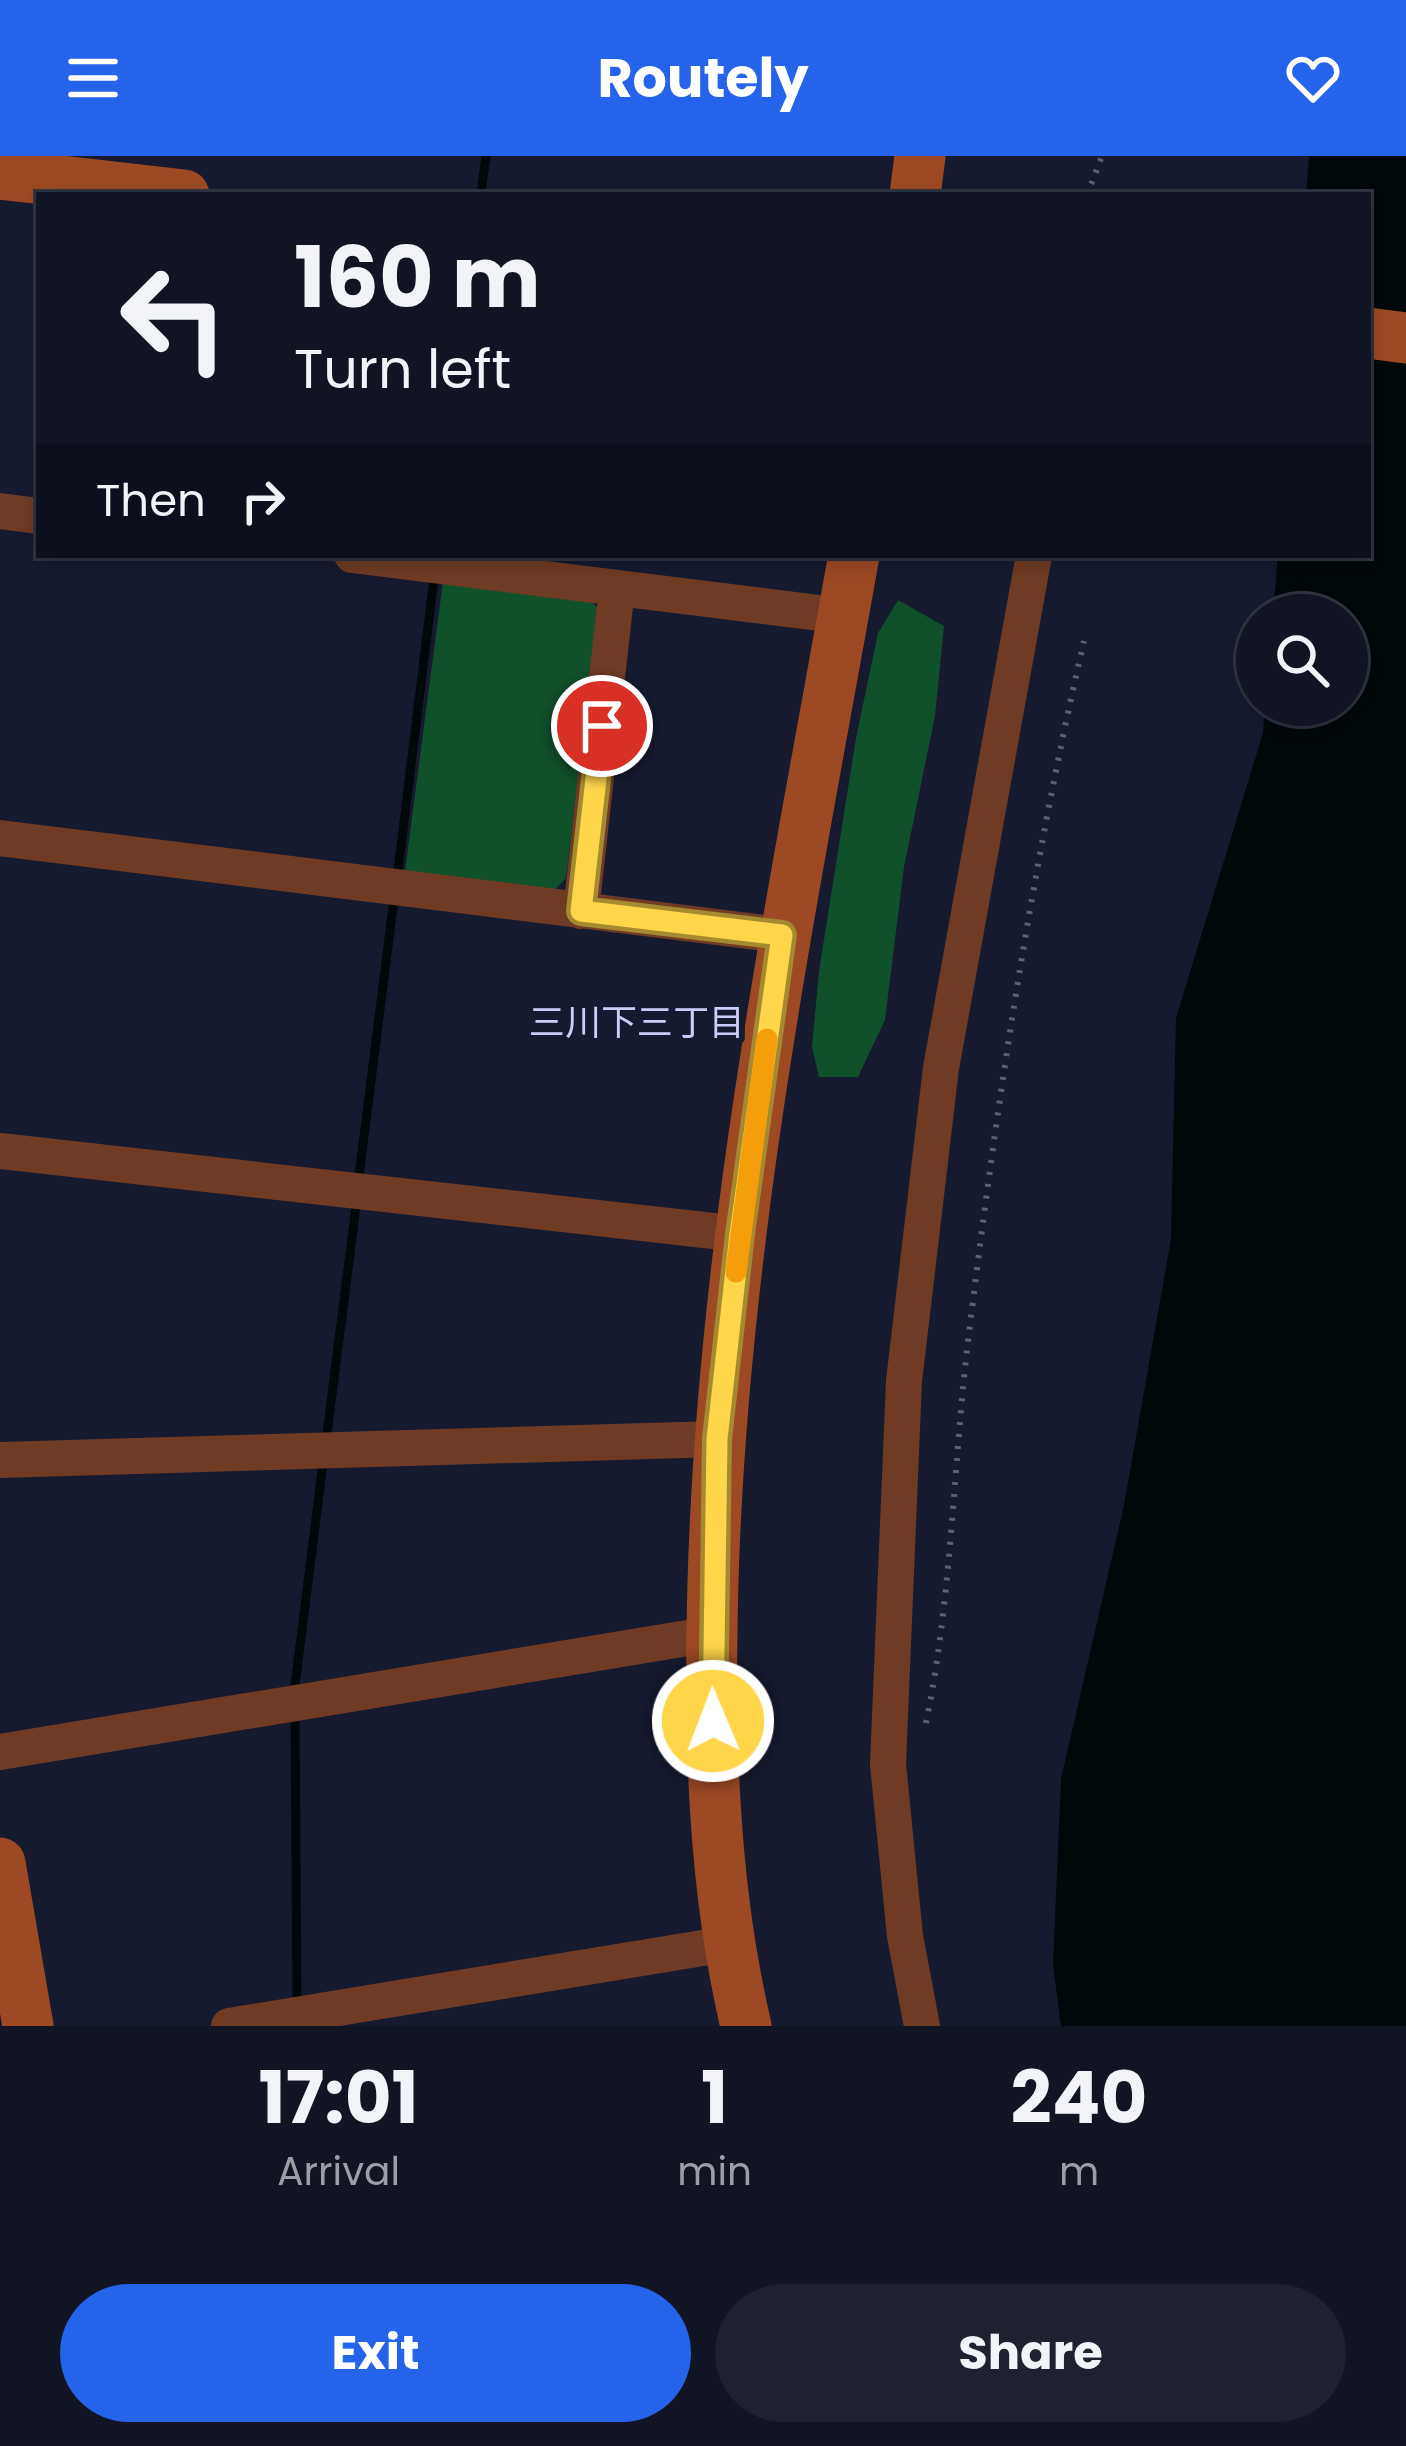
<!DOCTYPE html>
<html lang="en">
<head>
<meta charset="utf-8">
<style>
	body { margin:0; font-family:Poppins,"Noto Sans JP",sans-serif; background:#1e2130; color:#f1f3f6; height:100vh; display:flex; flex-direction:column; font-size:45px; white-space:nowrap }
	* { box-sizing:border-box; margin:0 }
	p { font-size:39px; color:#9c9ea6 }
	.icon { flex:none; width:66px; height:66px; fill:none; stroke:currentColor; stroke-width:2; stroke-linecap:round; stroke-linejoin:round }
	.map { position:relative; height:1870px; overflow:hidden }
	.panel { display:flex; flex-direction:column; background:#101423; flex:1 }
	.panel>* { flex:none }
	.guide { position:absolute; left:36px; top:36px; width:1335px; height:366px; border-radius:0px; box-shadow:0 6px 18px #0003,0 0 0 3px #303341; background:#101423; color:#f1f3f6; overflow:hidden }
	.controls { position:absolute; left:1236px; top:438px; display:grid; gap:24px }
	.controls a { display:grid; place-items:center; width:132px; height:132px; border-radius:50%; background:#101423; box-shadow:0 6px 18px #0003,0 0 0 3px #303341; font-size:60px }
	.pin { position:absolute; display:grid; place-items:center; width:102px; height:102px; color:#fff; margin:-51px; border:6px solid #fff; border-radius:50%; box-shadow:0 3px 12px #0007 }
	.me { position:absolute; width:132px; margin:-66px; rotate:359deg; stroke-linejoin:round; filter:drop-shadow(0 0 9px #0008) }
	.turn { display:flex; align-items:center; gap:42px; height:252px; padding:0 60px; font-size:54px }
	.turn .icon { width:156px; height:156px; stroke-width:2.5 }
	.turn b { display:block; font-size:84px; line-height:102px }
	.then { display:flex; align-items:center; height:114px; padding:0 60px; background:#0003; gap:24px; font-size:45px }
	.eta { display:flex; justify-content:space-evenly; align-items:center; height:204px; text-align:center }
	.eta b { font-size:72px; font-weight:700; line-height:84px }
	.action { display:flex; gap:24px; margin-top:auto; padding:24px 60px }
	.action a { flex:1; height:138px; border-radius:72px; background:#2563eb; color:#fff; font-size:48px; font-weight:700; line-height:138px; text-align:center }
	.action a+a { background:#1e2130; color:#f1f3f6 }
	header { display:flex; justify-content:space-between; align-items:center; height:156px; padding:0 60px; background:#2563eb; color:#fff; font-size:54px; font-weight:700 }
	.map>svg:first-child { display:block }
	.green { fill:#10502b }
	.water { fill:#00080a }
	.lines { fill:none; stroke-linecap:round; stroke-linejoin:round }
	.stream { stroke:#00080a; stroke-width:9 }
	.path { stroke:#5c6071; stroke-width:6; stroke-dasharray:3 9; stroke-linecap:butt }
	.street { stroke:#6f3b25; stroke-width:36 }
	.secondary { stroke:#9d4924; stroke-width:51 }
	.route-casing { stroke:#a68a30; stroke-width:30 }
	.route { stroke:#ffd54a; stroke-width:21 }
	.slow { stroke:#f59e0b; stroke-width:21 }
	.labels { text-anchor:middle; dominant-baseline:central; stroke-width:12; stroke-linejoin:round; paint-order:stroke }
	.neighbourhood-label { font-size:36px; fill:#cbcdf9; stroke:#161a2f }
</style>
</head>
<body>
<header><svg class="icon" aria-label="menu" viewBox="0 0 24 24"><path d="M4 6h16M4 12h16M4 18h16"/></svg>Routely<svg class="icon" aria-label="heart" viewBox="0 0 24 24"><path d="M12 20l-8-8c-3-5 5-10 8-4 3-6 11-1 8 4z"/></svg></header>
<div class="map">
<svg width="1406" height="1870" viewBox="0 0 1406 1870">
	<rect width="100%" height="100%" fill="#161a2f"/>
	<path class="green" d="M443,425L589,443L599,453L566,722L553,736L405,715Z
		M898,444L944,470L935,560L904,711L885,864L858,921H819L812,891L819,815L856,582L878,477Z"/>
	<path class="water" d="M1309,0H1406V1870H1061L1053,1809L1061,1623L1124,1349L1171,1083L1176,862L1263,577L1265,549H1347V459H1273L1278,399H1368V39H1306Z"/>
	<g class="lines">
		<path class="stream" d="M482,30L486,0
			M398,714L434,423
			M359,1020L394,743
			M327,1278L356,1050
			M295,1529L323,1307
			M295,1560L297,1845"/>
		<path class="path" d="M1087,39L1102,0
			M926,1567C953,1435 953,1302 970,1169C998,940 1032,710 1084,485"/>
		<path class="street" d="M0,355L39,360
			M352,399L843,460
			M0,682L782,779
			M581,755L617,432
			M0,995L740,1078
			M0,1304L717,1283
			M0,1596L712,1478
			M229,1870L727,1788
			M922,1870L905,1780L888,1608L904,1225L941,912L1034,399"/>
		<path class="secondary" d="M0,18L184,39
			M915,39L920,0
			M1368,177L1406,182
			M0,1707L28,1870
			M746,1870C712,1726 709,1575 713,1426C723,1077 793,742 854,399"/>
	</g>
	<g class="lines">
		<g class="route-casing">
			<path id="route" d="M602,570L581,755L782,779L740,1078L717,1283L713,1565"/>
		</g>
		<use href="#route" class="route"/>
		<path class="slow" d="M736,1116L767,883"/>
	</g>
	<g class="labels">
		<g class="neighbourhood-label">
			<text x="637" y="866">三川下三丁目</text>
		</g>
	</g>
</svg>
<div class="controls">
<a><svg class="icon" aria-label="search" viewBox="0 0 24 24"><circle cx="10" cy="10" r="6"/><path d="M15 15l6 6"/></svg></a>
</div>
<div class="pin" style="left:602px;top:570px;background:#d93025"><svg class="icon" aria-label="arrive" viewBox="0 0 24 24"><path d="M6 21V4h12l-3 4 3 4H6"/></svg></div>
<svg class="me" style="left:713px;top:1565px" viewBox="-20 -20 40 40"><circle r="17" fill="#ffd54a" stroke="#fff" stroke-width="3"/><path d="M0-11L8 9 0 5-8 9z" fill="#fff"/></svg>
<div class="guide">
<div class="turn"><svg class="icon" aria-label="left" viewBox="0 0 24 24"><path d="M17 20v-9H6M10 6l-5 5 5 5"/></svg><div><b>160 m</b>Turn left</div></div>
<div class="then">Then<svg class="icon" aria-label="right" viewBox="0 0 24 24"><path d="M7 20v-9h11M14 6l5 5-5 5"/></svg></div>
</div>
</div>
<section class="panel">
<div class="eta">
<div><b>17:01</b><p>Arrival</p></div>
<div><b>1</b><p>min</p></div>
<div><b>240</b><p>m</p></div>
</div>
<div class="action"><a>Exit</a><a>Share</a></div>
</section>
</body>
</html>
